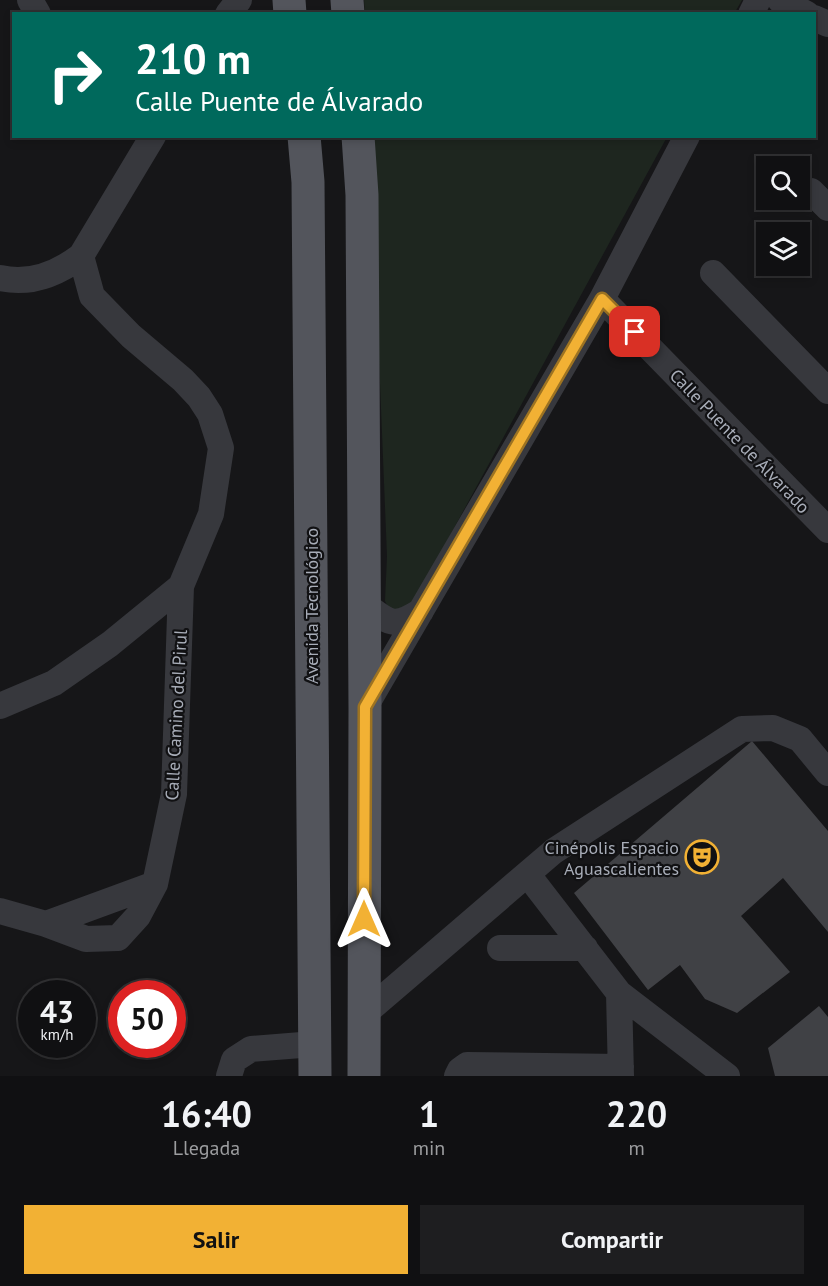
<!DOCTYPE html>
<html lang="es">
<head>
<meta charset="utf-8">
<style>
	body { margin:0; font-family:"PT Sans",sans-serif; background:#1e1e20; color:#f1f3f6; height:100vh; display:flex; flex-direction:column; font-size:22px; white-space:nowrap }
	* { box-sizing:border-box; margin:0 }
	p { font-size:20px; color:#9c9d9f }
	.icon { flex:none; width:33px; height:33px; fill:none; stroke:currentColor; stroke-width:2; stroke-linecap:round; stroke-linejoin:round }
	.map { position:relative; height:1076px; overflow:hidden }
	.panel { display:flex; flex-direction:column; background:#101012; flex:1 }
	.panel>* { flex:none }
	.guide { position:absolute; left:12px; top:12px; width:804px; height:126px; border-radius:0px; box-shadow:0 3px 9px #0003,0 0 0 2px #303032; background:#00695c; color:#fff; overflow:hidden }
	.tools { position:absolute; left:756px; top:156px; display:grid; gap:12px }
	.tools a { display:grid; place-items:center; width:54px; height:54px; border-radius:0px; background:#101012; box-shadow:0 3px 9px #0003,0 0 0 2px #303032; font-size:30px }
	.speed { position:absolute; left:18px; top:980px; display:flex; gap:12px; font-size:30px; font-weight:700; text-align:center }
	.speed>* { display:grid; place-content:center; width:78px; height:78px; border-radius:50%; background:#101012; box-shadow:0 3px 9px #0003,0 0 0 2px #303032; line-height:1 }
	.speed small { font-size:15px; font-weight:400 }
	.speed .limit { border:9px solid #d22; background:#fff; color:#111 }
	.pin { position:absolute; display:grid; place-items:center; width:51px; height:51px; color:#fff; margin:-26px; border-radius:12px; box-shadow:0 3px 9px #0006 }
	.me { position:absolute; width:66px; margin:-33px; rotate:0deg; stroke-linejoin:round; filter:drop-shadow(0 0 4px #0008) }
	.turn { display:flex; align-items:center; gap:21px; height:126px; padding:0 24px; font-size:27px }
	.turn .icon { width:78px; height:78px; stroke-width:2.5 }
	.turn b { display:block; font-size:42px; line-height:51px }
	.eta { display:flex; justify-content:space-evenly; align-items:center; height:102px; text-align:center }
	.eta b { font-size:36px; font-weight:700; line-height:42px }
	.action { display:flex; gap:12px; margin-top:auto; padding:12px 24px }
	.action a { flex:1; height:69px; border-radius:0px; background:#f2b134; color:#111; font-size:24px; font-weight:700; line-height:69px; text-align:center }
	.action a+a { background:#1e1e20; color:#f1f3f6 }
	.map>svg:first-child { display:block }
	.green { fill:#1e261f }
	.building { fill:#404145 }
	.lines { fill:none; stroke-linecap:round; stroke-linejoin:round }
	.minor { stroke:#37383d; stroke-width:26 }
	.major { stroke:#53555c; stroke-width:33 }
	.route-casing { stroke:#9d7322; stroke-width:15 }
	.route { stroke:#f2b134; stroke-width:10 }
	.labels { text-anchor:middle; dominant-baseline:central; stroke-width:4.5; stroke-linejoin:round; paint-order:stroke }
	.street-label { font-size:18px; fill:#a8adb8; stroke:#111113 }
	.poi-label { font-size:18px; fill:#a8adb8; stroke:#111113; text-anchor:end }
</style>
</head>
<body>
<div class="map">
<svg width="828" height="1076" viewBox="0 0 828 1076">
	<rect width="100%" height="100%" fill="#161618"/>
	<path class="green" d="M364,0H742L734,14H365Z
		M370,137H667L411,607L391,613L385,601L387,556Z"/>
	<path class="building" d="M752,741L828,831V932L783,878L741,916L790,972L737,1013L705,999L680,965L648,990L574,893Z
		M819,1006L828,1017V1076H775L768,1048Z"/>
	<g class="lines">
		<path class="minor" d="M30,0L38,14
			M780,0L807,14
			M228,14L239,0
			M751,14L758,0
			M814,18L828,24
			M811,191L828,208
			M713,273L828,391
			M0,278C30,285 57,274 81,256L153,136
			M602,299L828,530
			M364,604C390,623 392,629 421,611
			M0,706L54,683L110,644L181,586
			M365,707L602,299L687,136
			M528,875L619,993L727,1076
			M0,911L46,924L86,939L118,938L138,916L155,884L174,794L181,586L211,514L221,448L210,414L199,397L183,380L131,336L92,296L81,256
			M46,924L155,884
			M500,948H585
			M619,993L621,1076
			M364,1014L554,851L742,729L773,728L800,739L828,773
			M229,1076L234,1060L251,1049L314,1044
			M457,1076L460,1070L467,1065L621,1067"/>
		<path class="major" d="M289,0L290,14
			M347,0L348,14
			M304,136L308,182L315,1076
			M358,136L362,195L365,707L364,1076"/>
	</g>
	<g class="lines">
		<g class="route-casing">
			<path id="route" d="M364,919L365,707L602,299L635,332"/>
		</g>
		<use href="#route" class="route"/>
	</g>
	<defs>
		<g id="theatre-ring" transform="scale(1.725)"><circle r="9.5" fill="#111113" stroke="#f2b134" stroke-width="1.5"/><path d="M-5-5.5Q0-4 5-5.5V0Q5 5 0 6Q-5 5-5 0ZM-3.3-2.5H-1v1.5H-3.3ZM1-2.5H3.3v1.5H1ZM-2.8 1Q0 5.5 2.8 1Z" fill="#f2b134"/></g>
	</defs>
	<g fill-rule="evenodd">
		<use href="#theatre-ring" x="702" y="857"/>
	</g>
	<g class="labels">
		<g class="street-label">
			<text transform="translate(740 441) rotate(46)">Calle Puente de Álvarado</text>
			<text transform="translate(311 606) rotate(-90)">Avenida Tecnológico</text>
			<text transform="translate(176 715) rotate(-87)">Calle Camino del Pirul</text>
		</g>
		<g class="poi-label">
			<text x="679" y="847">Cinépolis Espacio<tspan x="679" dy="21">Aguascalientes</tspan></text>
		</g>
	</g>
</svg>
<div class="tools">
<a><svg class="icon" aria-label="search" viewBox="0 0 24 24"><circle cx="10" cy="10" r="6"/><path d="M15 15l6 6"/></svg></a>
<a><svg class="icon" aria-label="layers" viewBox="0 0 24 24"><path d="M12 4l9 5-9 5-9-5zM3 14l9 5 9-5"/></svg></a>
</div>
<div class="speed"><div>43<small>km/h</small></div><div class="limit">50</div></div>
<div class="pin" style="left:635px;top:332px;background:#d93025"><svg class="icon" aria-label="arrive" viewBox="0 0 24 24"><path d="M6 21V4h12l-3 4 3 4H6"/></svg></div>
<svg class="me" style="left:364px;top:919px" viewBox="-20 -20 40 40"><path d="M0-17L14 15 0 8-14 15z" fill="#f2b134" stroke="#fff" stroke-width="4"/></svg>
<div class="guide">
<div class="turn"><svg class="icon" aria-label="right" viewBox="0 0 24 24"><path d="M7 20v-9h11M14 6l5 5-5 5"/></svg><div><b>210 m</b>Calle Puente de Álvarado</div></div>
</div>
</div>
<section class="panel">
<div class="eta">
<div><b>16:40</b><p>Llegada</p></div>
<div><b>1</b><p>min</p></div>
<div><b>220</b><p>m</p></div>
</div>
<div class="action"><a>Salir</a><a>Compartir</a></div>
</section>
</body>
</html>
